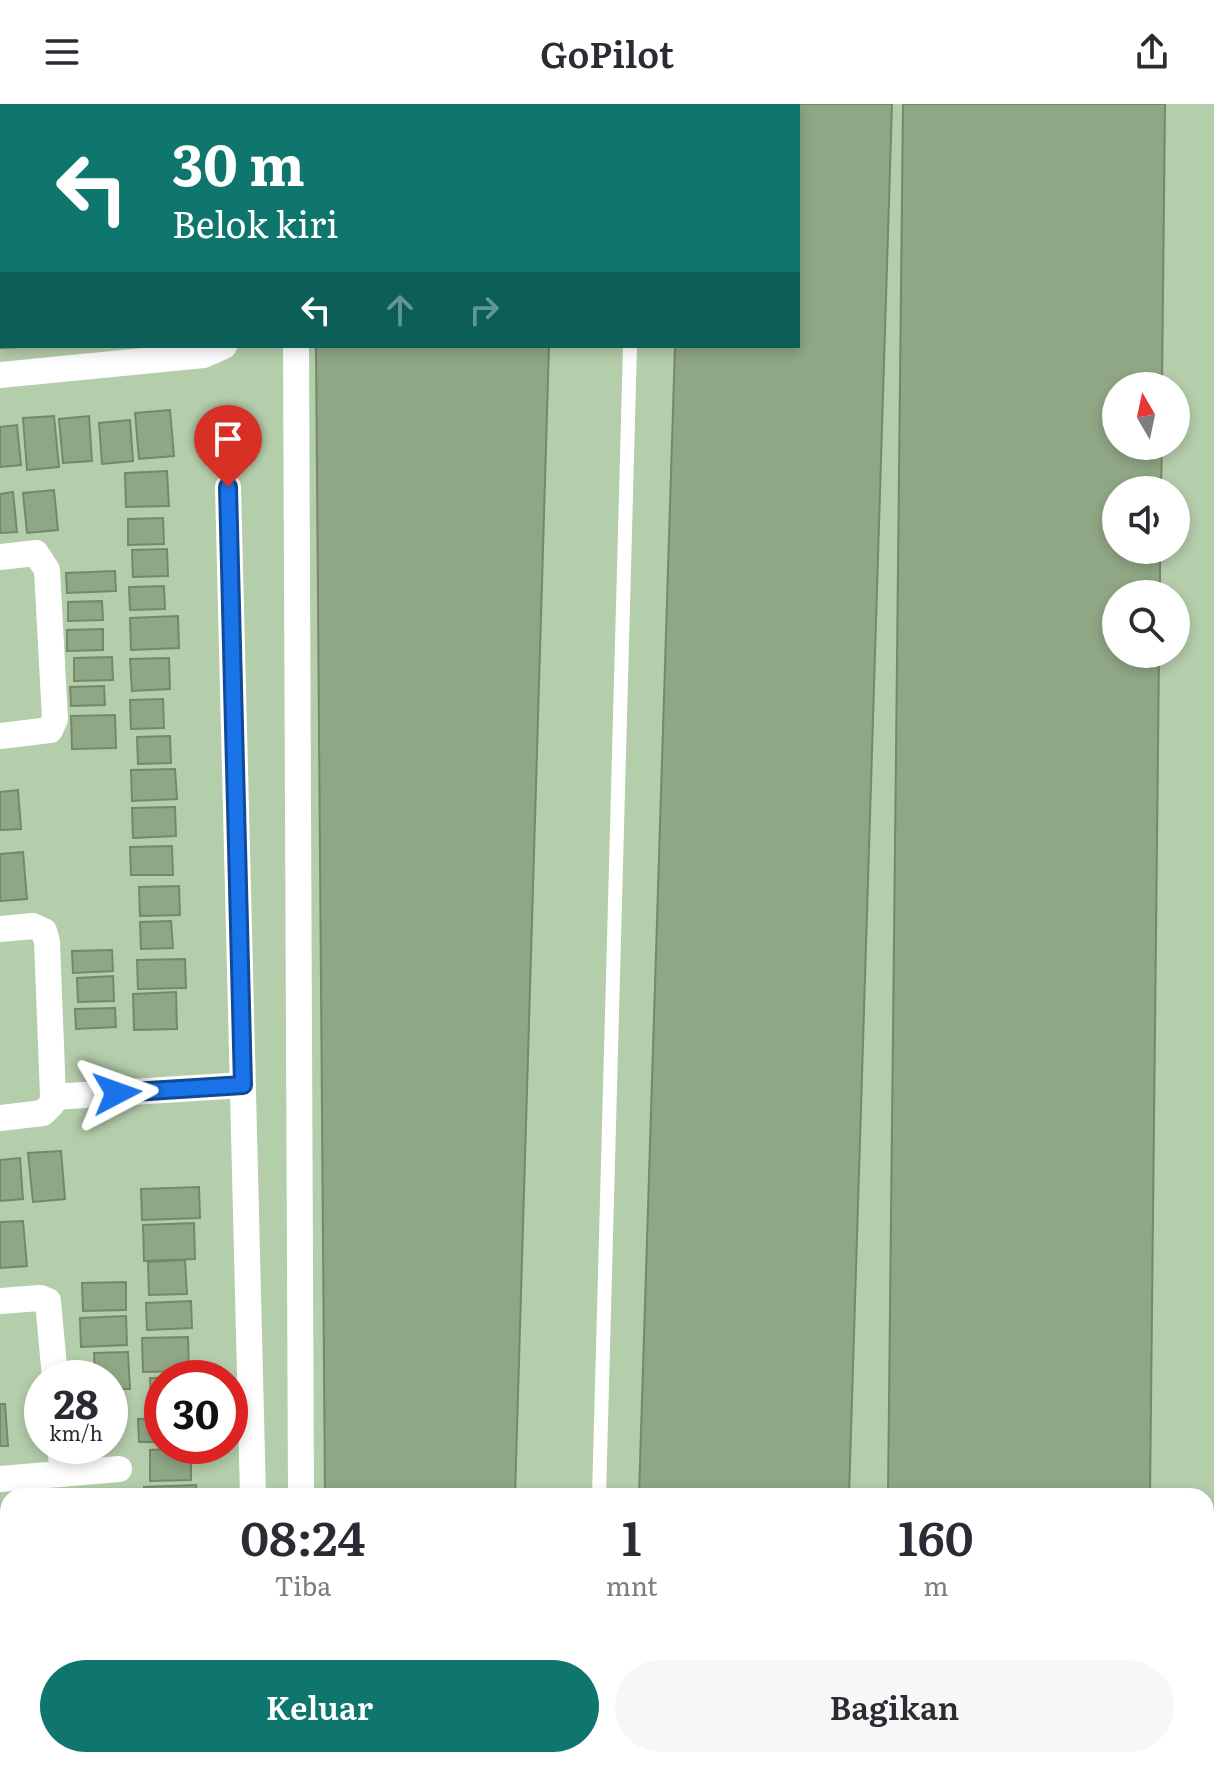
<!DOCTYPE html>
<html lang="id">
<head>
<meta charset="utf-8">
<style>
	body { margin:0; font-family:Literata,serif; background:#f7f7f7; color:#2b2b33; height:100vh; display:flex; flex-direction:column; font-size:30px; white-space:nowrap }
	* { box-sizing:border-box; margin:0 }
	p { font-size:26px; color:#7c7c81 }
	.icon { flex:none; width:44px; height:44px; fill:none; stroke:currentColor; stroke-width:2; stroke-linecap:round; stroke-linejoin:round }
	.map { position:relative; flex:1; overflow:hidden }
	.sheet { position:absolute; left:0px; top:1384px; width:1214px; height:280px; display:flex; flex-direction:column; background:#fff; border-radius:24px 24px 0 0; box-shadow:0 4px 12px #0003 }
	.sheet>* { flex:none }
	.banner { position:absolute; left:0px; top:0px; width:800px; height:244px; box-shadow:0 4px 12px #0003; background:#0f766e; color:#fff; overflow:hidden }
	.needle { width:52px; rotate:351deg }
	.buttons { position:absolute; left:1102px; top:268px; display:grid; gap:16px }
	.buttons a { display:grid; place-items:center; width:88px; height:88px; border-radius:50%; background:#fff; box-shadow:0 4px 12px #0003; font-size:40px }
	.speed { position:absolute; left:24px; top:1256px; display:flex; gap:16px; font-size:40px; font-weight:700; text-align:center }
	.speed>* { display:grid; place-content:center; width:104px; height:104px; border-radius:50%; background:#fff; box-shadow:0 4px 12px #0003; line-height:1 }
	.speed small { font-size:20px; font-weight:400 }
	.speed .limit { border:12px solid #d22; background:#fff; color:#111 }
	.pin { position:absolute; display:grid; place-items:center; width:68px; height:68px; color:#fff; margin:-82px -34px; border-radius:50% 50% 50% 0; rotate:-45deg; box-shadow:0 0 8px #0007 }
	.pin .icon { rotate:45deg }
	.me { position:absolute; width:88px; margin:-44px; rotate:86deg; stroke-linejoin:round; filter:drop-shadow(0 0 6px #0008) }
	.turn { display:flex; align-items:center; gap:28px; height:168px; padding:0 40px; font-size:36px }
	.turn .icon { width:104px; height:104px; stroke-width:2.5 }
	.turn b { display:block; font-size:56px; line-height:68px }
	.lanes { display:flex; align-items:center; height:76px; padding:0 40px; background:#0003; justify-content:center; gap:40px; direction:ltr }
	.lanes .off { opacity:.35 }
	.eta { display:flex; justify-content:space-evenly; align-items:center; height:136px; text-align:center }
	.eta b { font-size:48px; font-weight:600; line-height:56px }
	.action { display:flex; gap:16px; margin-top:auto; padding:16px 40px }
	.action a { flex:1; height:92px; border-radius:48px; background:#0f766e; color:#fff; font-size:32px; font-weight:600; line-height:92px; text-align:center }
	.action a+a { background:#f7f7f7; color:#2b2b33 }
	header { display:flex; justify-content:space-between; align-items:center; height:104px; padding:0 40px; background:#fff; font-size:36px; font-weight:600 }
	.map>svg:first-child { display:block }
	.building { fill:#8fa785; stroke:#738969; stroke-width:2 }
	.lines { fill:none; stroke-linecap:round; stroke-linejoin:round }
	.service { stroke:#fff; stroke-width:14 }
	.minor { stroke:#fff; stroke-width:26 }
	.route-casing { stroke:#114b97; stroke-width:20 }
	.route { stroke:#1a73e8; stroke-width:14 }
</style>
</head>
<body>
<header><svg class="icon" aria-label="menu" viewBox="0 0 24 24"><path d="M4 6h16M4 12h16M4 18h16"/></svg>GoPilot<svg class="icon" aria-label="share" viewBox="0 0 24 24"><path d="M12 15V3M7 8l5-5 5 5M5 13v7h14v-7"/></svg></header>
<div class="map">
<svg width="1214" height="1664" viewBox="0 0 1214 1664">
	<rect width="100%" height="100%" fill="#b4cdaa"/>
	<path class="building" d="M314,0H556V2Z
		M682,0H892L849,1392H639L675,242H798V2H682Z
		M903,0H1165L1162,282H1116V342H1162L1161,386H1116V446H1160V490H1116V550H1159L1150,1392H888Z
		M0,200H2V242L22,243L0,244Z
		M316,242H549L515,1392H325Z
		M170,306L174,352L139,355L135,309Z
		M54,312L59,363L27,366L23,314Z
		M89,312L92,357L63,359L59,315Z
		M130,316L133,357L102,360L99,319Z
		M17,321L21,361L0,363V323Z
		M167,367L169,402L126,403L125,369Z
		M54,386L58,426L27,429L23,389Z
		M13,388L17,428L0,429V390Z
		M163,414L164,440L128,441V415Z
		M167,445L168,472L133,473L132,446Z
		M115,467L116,487L67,489L66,469Z
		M164,482L165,505L130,506L129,483Z
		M102,497L103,516L68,517V498Z
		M178,512L179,544L131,546L130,514Z
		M103,525V546L67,547V526Z
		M112,553L113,576L74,577V554Z
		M169,554L170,585L132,587L130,555Z
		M104,582L105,601L71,602L70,583Z
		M163,595L164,624L131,625L130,596Z
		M115,611L116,644L72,645L71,612Z
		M170,632L171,659L138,660L137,633Z
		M175,665L177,695L132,697L131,666Z
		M18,686L21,725L0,726V688Z
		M175,703L176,732L133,734L132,704Z
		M172,742L173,771H131L130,743Z
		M23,748L27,795L0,797V750Z
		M179,782L180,811L140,812L139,783Z
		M171,817L173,844L141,845L140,818Z
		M112,846L113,867L73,869L72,847Z
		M185,855L186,884L138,885L137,856Z
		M113,872L114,897L78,898L77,874Z
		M176,888L177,925L134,926L133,890Z
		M115,904L116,923L76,925L75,905Z
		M61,1047L65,1095L33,1098L28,1049Z
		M20,1054L23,1095L0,1097V1056Z
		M199,1083L200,1114L142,1116L141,1085Z
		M23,1117L27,1162L0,1164V1118Z
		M194,1119L195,1155L144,1157L143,1121Z
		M185,1156L187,1190L149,1191L148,1158Z
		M126,1178V1206L83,1207L82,1179Z
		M191,1197L192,1224L147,1226L146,1199Z
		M126,1212L127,1241L81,1243L80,1214Z
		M188,1233L189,1267L143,1268L142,1234Z
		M128,1248L130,1285H110V1274H95L94,1249Z
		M194,1273L162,1274V1303L151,1304L150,1274Z
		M0,1300H5L8,1342H0Z
		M162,1314V1338H139L138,1315Z
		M191,1344V1376L150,1377V1346Z
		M196,1381L197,1392H145L144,1383Z
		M0,1423H4L7,1464L0,1465Z
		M327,1656H507V1664H327Z
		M631,1656H841V1662L812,1661V1664H631Z"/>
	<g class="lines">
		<path class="service" d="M637,2V0
			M599,1392L630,242
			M591,1664V1656"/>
		<path class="minor" d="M222,0V2
			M295,0V2
			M0,93H2
			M296,242L301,1392
			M0,271L204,251L224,242
			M228,383L253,1392
			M0,453L36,449L47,466L55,615L50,626L0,632
			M0,825L33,822L44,827L47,838L53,993L52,1000L43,1009L0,1014
			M53,993L243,981
			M0,1197L40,1194L48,1197L55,1274
			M60,1342L63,1370
			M0,1375L119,1365
			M0,1586L8,1585
			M0,1654L8,1653
			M304,1656L305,1664"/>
	</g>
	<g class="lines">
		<g class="route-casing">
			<path id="route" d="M117,989L243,981L228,383"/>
		</g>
		<use href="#route" class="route"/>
	</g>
</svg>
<div class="buttons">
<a><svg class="needle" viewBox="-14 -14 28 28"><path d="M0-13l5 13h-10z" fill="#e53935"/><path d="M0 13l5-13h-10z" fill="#7c7c81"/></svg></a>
<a><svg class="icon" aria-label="sound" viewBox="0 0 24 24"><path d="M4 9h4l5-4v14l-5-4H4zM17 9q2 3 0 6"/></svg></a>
<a><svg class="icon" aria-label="search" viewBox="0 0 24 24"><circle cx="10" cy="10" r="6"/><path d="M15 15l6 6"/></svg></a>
</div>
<div class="speed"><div>28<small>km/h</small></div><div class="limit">30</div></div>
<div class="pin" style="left:228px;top:383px;background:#d93025"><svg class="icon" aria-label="arrive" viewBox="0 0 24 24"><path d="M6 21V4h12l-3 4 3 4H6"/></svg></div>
<svg class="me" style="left:117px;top:989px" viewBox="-20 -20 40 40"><path d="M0-17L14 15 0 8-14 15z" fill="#1a73e8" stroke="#fff" stroke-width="4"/></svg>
<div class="banner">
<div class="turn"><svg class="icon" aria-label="left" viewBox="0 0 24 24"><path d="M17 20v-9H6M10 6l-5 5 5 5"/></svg><div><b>30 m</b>Belok kiri</div></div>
<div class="lanes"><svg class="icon" aria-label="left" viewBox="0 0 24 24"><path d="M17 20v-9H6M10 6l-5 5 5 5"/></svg><svg class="icon off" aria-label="ahead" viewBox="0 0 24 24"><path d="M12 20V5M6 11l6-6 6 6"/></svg><svg class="icon off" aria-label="right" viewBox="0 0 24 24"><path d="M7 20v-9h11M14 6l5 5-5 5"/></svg></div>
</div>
<section class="sheet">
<div class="eta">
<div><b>08:24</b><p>Tiba</p></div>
<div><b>1</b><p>mnt</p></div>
<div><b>160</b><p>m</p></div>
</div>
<div class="action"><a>Keluar</a><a>Bagikan</a></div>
</section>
</div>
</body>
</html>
